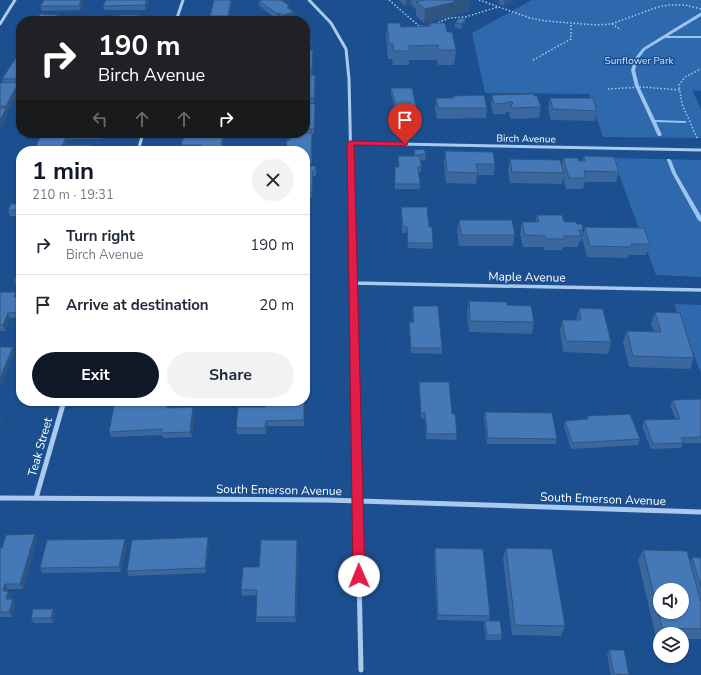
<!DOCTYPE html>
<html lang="en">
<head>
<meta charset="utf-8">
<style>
	body { margin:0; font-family:"Nunito Sans",sans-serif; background:#f2f2f3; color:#1f2937; height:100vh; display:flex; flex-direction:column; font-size:15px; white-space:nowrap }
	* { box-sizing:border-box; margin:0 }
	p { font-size:13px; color:#747a83 }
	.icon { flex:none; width:22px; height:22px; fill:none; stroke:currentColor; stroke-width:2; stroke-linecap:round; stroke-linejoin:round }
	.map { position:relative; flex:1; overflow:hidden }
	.drawer { position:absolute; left:16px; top:146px; width:294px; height:260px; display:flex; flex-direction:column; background:#fff; border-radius:16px; box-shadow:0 1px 3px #0004 }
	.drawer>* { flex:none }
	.guide { position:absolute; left:16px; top:16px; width:294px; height:122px; border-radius:16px; box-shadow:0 1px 3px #0004; background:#202124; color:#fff; overflow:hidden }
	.tools { position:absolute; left:653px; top:583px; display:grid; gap:8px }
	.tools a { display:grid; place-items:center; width:36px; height:36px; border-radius:50%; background:#fff; box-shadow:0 1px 3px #0004; font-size:20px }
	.pin { position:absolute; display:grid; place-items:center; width:34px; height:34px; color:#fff; margin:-41px -17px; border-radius:50% 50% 50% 0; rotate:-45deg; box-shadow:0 0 4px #0007 }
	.pin .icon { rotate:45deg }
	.me { position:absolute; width:44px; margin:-22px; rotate:359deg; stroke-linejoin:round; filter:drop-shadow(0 0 3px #0008) }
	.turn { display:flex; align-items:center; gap:14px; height:84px; padding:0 16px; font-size:18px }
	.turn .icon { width:52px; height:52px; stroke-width:2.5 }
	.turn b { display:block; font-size:28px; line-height:34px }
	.lanes { display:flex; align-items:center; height:38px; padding:0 16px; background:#0003; justify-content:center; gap:20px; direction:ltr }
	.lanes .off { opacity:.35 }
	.round { display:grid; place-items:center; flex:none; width:42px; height:42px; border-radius:21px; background:#f2f2f3 }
	.summary { display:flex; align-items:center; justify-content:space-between; height:68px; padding:0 16px }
	h1 { font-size:24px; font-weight:700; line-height:30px; color:#111827 }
	.cta { display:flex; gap:8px; margin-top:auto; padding:8px 16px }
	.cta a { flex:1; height:46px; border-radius:24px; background:#111827; color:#fff; font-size:16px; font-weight:700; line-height:46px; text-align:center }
	.cta a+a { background:#f2f2f3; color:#1f2937 }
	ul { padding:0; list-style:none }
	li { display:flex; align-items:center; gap:12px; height:60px; padding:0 16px; border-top:1px solid #e0e1e3 }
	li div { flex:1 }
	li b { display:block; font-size:15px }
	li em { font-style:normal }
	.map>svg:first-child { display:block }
	.green { fill:#2e69ad }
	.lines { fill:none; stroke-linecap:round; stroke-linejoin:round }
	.stream { fill:#9cc4f0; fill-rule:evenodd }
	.path { stroke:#a9c9ee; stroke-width:1.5; stroke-dasharray:1.5 2; stroke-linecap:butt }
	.street-far2 { stroke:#a9c9ee; stroke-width:3 }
	.street-far1 { stroke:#a9c9ee; stroke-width:3.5 }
	.street { stroke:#a9c9ee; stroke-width:5 }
	.wall { fill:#3a679d }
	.shaded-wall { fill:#305480 }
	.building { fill:#4478b7; stroke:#305480; fill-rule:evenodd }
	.route { fill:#e11d48; stroke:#92132f }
	.labels { text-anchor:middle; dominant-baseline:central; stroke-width:3; stroke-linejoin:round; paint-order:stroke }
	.far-park-label { font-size:10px; fill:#cfe3fa; stroke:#1b4f8f }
	.far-street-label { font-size:10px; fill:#fff; stroke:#1b4f8f }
	.street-label { font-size:12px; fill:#fff; stroke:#1b4f8f }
</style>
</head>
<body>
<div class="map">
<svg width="701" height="675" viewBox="0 0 701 675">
	<rect width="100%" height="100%" fill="#1b4f8f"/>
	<path class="green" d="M532,0H701V91L692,90L701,109V138L603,137L589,94L485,93L472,33Z
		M613,158L701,160V277L656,275Z
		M674,304L701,305V373Z"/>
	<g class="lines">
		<path class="stream" d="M700,13H701V16L668,36H701V38H665L645,50L639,58L635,70L639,86L655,120L685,121L687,122L685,123L656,122L662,135L660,136H658L635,86L631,70L635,58L643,48Z
			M667,159H669L671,160L676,173L701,216V222L698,220L672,173L667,160Z"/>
		<path class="path" d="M389,0L419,26L427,27
			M479,0L530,18L546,21L596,25L611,24L658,7L669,5H685L701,9
			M435,24L449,18L465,17L498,7
			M612,24L621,30
			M533,60L571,39V24
			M608,89L642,87L680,90
			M697,138L682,104L679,85L685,77L701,69"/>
		<path class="street-far2" d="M309,0L331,23L346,49L349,79L351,167
			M176,21L183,0
			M0,24L15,0
			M350,143L701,150
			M138,151L143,133"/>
		<path class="street-far1" d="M351,166L355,386
			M353,283L701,290"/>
		<path class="street" d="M355,385L361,670
			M0,498L327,500L701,512
			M36,498L64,401"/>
	</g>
	<path class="wall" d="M106,0H148L149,2L146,10H104L103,6Z
		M399,0H470L469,11L454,14V16L424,23L416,16V9L411,4L405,6Z
		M499,0H511V2L504,6L499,4Z
		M259,1L290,9L294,12L295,17L283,20L281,18L277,19L259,6Z
		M232,2L228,21H210V16Z
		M84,3L80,10L42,11L40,6Z
		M387,23L401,27L426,26L429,24L447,32L456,50L454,65H438L437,60H409V65H393L392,59H388L386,37Z
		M455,23L466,24L461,29L455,28Z
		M305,50H313L312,75L316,80L314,103H305Z
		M21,53V85H20L21,88L7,111L8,113L0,130V83H3L2,79L21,59L20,56Z
		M391,88L417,111V116L397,117L391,94Z
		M492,95L534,96L541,107L539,118L511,119L509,114L510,112H506V114H493L491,105Z
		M454,96L487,108L486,118L437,119L435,109L436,98H453Z
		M550,98L597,111L595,121L551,120L548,108Z
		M305,104L315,109L314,134H312V164H305V151L290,140L305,133Z
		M65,133H104L102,139H67Z
		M188,133H209V134H188Z
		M223,136V141L199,150H182L181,145Z
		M66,137L67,142L64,151H35V149Z
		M414,150L426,154L425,160H420L421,167V172H419L420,184V189H395V167H399L398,156H414Z
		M445,151L495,164L494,175H477L476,184L446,183L444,162Z
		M584,156L619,172L616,182H585L583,189H566L563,177L562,184L510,183L508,170L510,159L562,164L563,158L579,161H582Z
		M305,166H316V176H313L312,198H305Z
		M305,200L308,206V224H306L305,239Z
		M21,204V216H10L8,210Z
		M401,207L429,227L433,243V249L408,248L407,233H402Z
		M537,215L577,224L583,230L581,241H579L578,247H563L562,250H544L543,247H523L520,234L522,222H535Z
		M459,220L515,235L513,246H459L457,231Z
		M585,227L650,244L646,255H629L628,258L587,257L582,238Z
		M21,264V286H16L14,281Z
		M0,292H16L17,296H21V318H10L5,331H0Z
		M469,301L507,305L534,322L532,334L469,332L467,312Z
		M413,306L442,348V354L411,353L409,328V322H413L412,312Z
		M579,308L611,342L608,354L563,352L560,331L562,320H576Z
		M655,312L694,358L690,369L629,367L623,342L627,331H654L651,324Z
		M419,382L457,434L456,440L426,439L425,419H421L419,388Z
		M701,399V443H683L681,448L651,449L642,426L644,420L676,419L670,406L673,400Z
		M216,401H230L229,402H216Z
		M265,401H304V426H267L266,434H237L236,428L265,407Z
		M168,408L194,413L192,437L163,438V435L111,437L109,432Z
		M485,412L557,439L556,444H487L484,418Z
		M587,416L640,439L638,445L571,449L564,426L565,421L586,419Z
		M125,539L127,545L121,572L42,573L40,568Z
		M37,540L23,589H8V591L11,596L10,599L15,604L12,617H0V548Z
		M297,540L298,545L296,622H256V617L257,595L242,596L241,590L259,567Z
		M209,543L206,573L129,576L127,571Z
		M435,548L490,616L489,621L502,635L501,640H486L484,626L485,621L437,620L434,554Z
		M506,548L565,626L561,636L512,635L503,558Z
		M643,550L690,562L692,557L701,558V599H700L701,602V639H682V634H660V638H656L638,560Z
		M53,609L55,614L53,623H34L31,618Z
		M609,650L629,675H611L607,655Z"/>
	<path class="shaded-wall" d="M81,0H83L84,3L80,10L79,6Z
		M147,0H148L149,2L146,10L145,5Z
		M231,0H232V2L228,21V16Z
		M406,0H411V4L405,6Z
		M453,0H470L469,11L454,14V16L424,23L425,9Z
		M506,0H511V2L504,6V1Z
		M294,12L295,17L283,20V15Z
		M280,13L281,18L277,19V14Z
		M58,15L59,20L58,21H54Z
		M138,15L139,21H136Z
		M466,19V24L461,29L462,24Z
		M305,41H312V46L305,47Z
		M315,75L316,80L314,103V98Z
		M19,82L21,88L8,111L6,106Z
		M6,108L8,113L0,130V121Z
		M100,133H104L102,139Z
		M223,136V141L222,151L221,145Z
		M66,137L67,142L64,151H61V149Z
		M91,145L92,151H88Z
		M307,240L308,245L305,271V263Z
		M16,292L18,298L14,297Z
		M8,313L10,318L5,331L3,325Z
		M13,347L15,352L1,386L0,383V378Z
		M193,407L194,413L192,437L190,432Z
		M0,413L2,417L0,422Z
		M266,421L267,426L266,434L265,428Z
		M35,534L37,540L23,589L20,584Z
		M208,537L209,543L206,573L205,568Z
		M125,539L127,545L121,572L119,567Z
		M297,540L298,545L296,622L295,617Z
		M5,584L8,589L6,596L3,591Z
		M8,591L11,596L9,604L6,599Z
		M13,599L15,604L12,617L9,612Z
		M53,609L55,614L53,623L51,618Z"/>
	<path class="building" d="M44,0H81L79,6H40Z
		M106,0H147L145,5L103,6Z
		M214,0H231L228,16H210Z
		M262,0H281L290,6L287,7L294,12L283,15L280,13L277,14L259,1Z
		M423,0H455H453L455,2L425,9L416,2L424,0Z
		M40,14L58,15L54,21H35Z
		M119,15H138L136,21H116Z
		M459,18L466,19L462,24L455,23Z
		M387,23H400L401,27L431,26L430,23H445L447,32H452L456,50H439L438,45L409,46L410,51H394L393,44H389Z
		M429,24H430V26H426Z
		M305,30L312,41H305Z
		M305,50H313L312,71H305Z
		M15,59H21V79H2Z
		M305,75H315L314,98H305Z
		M19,82L6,106H0V83Z
		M391,88H412L417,111H397Z
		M534,94V96H537L541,107L512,108L511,104H513V102H507V103L494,104L492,95Z
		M484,95L487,108H438L436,98H454V96Z
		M550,98H593L597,111L553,109Z
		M305,104H315L314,129H305Z
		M0,108H6L0,121Z
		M290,133H312L311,158H305V151H286L287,140H290Z
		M184,135L223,136L221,145H223L222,151H199L201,145H181Z
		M40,137H66L61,149H35Z
		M67,145H91L88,151H64Z
		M424,149L426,154L415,155L414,150Z
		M445,151L493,152L495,164H476L478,173L447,172Z
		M398,156H420L421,167H418L420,184H395V167H399Z
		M584,156L614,157L619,172L584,171L586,178H569L563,158H578L579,161H585Z
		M510,159L560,160L564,173L512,172Z
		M305,166H316L315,170H313L312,193H305Z
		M305,200H308V218H305V233Z
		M11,204H21V207L20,210H8Z
		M401,207H427L429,227H432L433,243H408L407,227H403Z
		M537,215H562L564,222H576L577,224H582L583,230H579L581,236H564V239H546L545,236L525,235L522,222H539Z
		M459,220H512L515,235H461Z
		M585,227L644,228L650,244H631L632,247L590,246Z
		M305,240H307L305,263Z
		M21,264V281H14Z
		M0,292H16L14,297L21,296V312L8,313L3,325H0Z
		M469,301L507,302V305L531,306L534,322L470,321Z
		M413,306H438L442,348H411L409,322H414Z
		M579,308L603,309L611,342L566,341L562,320H581Z
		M655,312L680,313L694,358L633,356L627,331L661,332Z
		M0,347H13L0,378Z
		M419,382H449L452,414H455L457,434H427L425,413H421Z
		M701,399V437L681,438L684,443L653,444L644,420L680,419L673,400Z
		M265,401H304V420L266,421L265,428H236L238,407H265Z
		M167,403V408L193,407L190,432L162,433V429L109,432L114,406Z
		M485,412L552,413L557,439L488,438Z
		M630,414L640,439L572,443L565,421L588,419L587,416Z
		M35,534L20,584H5L3,591H8L6,599H13L9,612H0V548H2L6,535Z
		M208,537L205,568L127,571L132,540Z
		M125,539L119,567L40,568L47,540Z
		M261,540H297L295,617H256L257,590H241L243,567H259Z
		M435,548L483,549L490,616L438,615Z
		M506,548L552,549L565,626L515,625Z
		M643,550L687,551L701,602V629L662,628ZM660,590H682V612H660Z
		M692,557L701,558V587Z
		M33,609H53L51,618H31Z
		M485,621H500L502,635H487Z
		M609,650H624L629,675L614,674Z"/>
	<path class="route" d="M350,141L405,142L408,144L405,146L354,145L365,576L363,580L359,581L355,580L353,576L347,143Z"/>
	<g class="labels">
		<g class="far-park-label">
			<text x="639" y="61">Sunflower Park</text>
		</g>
		<g class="far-street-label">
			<text transform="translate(526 139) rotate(1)">Birch Avenue</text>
		</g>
		<g class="street-label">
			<text transform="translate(527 277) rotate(1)">Maple Avenue</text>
			<text transform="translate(40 447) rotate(-74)">Teak Street</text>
			<text transform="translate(279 490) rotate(1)">South Emerson Avenue</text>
			<text transform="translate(603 499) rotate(2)">South Emerson Avenue</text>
		</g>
	</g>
</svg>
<div class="tools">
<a><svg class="icon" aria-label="sound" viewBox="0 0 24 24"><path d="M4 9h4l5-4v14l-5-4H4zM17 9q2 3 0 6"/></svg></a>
<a><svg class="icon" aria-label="layers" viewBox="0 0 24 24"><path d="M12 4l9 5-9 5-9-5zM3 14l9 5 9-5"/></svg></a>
</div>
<div class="pin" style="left:405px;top:144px;background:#d93025"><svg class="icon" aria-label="arrive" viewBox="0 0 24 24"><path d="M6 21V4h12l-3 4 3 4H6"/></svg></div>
<svg class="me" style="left:359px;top:576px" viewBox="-20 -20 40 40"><circle r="19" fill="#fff"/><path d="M0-13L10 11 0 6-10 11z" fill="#e11d48"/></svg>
<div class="guide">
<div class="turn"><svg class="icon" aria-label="right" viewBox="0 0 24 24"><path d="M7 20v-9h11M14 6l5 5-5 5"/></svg><div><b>190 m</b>Birch Avenue</div></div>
<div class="lanes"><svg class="icon off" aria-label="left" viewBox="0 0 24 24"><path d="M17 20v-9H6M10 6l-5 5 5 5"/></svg><svg class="icon off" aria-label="ahead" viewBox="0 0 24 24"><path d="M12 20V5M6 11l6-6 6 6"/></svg><svg class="icon off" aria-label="ahead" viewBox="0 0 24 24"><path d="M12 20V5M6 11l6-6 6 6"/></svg><svg class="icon" aria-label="right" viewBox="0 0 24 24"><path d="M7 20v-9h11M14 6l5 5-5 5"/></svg></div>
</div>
<section class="drawer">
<div class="summary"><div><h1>1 min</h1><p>210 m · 19:31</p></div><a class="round"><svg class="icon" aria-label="close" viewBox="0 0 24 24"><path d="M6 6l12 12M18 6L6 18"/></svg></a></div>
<ul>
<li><svg class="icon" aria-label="right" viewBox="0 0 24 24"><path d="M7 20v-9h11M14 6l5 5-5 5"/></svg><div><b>Turn right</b><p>Birch Avenue</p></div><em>190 m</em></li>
<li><svg class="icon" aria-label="arrive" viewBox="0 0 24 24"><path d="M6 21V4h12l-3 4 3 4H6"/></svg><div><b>Arrive at destination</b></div><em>20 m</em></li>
</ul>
<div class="cta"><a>Exit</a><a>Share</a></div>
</section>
</div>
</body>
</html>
